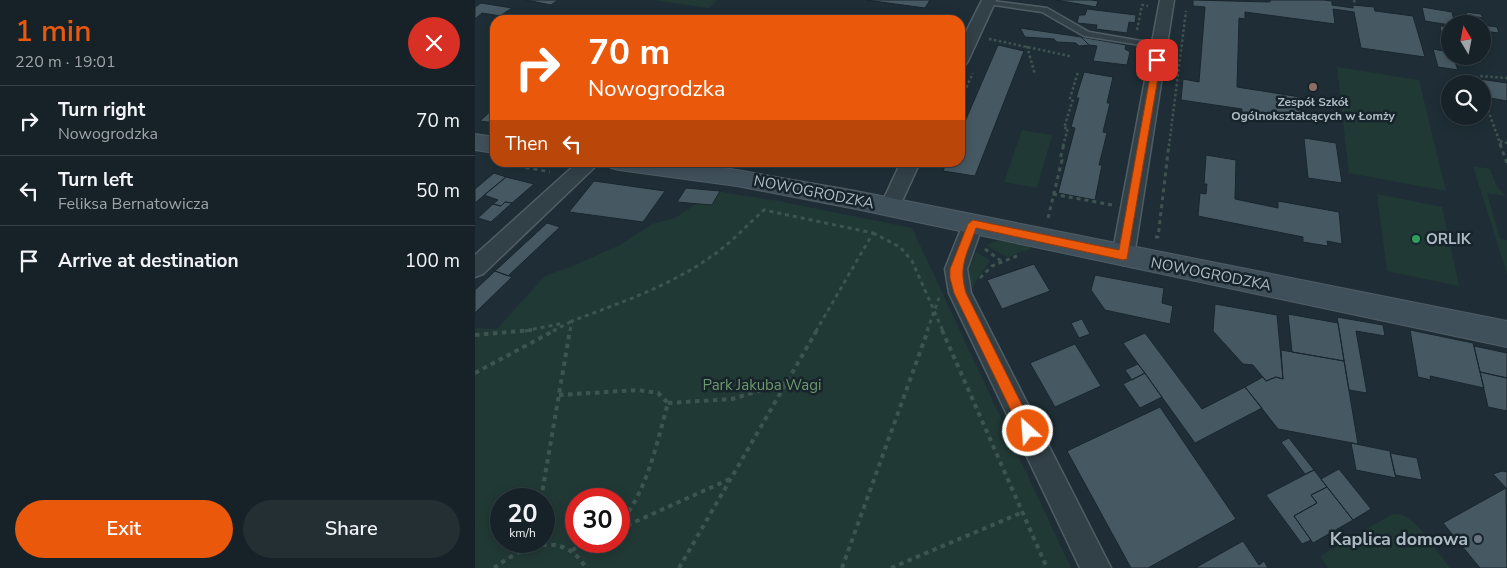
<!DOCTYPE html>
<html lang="en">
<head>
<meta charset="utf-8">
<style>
	body { margin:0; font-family:"Nunito Sans",sans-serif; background:#242f34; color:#f1f3f6; height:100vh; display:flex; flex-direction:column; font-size:19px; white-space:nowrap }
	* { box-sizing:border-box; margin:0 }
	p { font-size:16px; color:#9ea4a8 }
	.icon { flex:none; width:28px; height:28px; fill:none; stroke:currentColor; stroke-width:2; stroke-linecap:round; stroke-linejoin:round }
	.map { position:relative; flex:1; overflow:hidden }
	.side { display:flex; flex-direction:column; background:#172228; width:475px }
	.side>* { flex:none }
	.top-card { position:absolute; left:15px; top:15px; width:475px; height:152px; border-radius:15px; box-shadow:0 2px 12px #0003,0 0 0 1px #363f45; background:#ea580c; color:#fff; overflow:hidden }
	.needle { width:32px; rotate:350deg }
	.buttons { position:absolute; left:966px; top:15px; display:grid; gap:10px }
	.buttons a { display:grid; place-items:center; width:50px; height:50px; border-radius:50%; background:#172228; box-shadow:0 2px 12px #0003,0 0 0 1px #363f45; font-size:25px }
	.speed { position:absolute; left:15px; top:488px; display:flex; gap:10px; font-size:25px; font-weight:700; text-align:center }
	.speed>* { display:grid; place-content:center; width:65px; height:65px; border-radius:50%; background:#172228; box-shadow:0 2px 12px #0003,0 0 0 1px #363f45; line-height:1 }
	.speed small { font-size:12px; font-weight:400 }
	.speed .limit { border:8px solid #d22; background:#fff; color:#111 }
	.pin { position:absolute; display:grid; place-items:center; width:42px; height:42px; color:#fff; margin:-21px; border-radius:10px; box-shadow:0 2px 8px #0006 }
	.me { position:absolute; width:55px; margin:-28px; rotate:334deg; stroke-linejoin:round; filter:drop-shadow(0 0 4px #0008) }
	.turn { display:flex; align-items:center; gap:18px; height:105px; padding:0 15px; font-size:22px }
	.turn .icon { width:65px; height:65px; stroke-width:2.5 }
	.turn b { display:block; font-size:35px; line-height:42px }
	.then { display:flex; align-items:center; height:48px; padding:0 15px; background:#0003; gap:10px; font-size:19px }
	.round { display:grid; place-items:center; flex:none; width:52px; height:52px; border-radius:26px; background:#242f34 }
	.headline { display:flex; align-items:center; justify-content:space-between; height:85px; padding:0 15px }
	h1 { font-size:30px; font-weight:600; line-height:38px; color:#ea580c }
	.action { display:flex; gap:10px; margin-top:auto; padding:10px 15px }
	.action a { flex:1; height:58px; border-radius:30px; background:#ea580c; color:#fff; font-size:20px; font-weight:600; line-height:58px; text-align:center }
	.action a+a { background:#242f34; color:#f1f3f6 }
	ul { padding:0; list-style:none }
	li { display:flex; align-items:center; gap:15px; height:70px; padding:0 15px; border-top:1px solid #363f45 }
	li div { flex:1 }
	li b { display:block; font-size:19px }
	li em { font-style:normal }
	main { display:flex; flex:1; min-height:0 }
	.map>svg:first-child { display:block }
	.green { fill:#213935; fill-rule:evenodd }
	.building { fill:#465962; stroke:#1a262d }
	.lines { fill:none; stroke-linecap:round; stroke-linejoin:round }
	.lane-casing { stroke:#505d65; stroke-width:3 }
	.street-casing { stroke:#505d65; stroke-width:3 }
	.secondary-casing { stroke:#505d65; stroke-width:2 }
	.path-far2 { stroke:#3e5451; stroke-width:2.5; stroke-dasharray:2.5 2.5; stroke-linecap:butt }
	.path-far1 { stroke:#3e5451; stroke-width:3; stroke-dasharray:4 4; stroke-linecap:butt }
	.path { stroke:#3e5451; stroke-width:4; stroke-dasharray:4.5 4.5; stroke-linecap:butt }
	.lane { fill:#324047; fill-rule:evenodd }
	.street { fill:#324047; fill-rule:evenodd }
	.secondary { fill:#40505a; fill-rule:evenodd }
	.route { fill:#ea580c; stroke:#983908 }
	.education-dot { fill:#8d6e63; stroke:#18242b; stroke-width:2 }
	.leisure-dot { fill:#2e9e5b; stroke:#18242b; stroke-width:2 }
	.worship-dot { fill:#6b7280; stroke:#18242b; stroke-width:2 }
	.labels { text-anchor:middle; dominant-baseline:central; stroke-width:5; stroke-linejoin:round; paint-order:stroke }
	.far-poi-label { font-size:12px; font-weight:bold; fill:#acbbc4; stroke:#18242b }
	.street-label { font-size:15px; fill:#acbbc4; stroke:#18242b }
	.poi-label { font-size:15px; font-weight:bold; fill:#acbbc4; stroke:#18242b; text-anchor:start }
	.park-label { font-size:15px; fill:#6c996b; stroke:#18242b }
	.near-poi-label { font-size:18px; font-weight:bold; fill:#acbbc4; stroke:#18242b; text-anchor:end }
</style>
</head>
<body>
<main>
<section class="side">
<div class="headline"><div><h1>1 min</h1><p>220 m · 19:01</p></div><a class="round" style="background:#d93025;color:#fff"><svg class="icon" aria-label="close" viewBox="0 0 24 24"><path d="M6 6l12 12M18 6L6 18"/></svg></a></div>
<ul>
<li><svg class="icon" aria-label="right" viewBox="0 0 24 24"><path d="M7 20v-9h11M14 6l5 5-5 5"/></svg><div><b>Turn right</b><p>Nowogrodzka</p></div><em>70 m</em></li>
<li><svg class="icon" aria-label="left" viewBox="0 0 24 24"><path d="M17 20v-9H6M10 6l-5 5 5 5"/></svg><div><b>Turn left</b><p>Feliksa Bernatowicza</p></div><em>50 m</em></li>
<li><svg class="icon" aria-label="arrive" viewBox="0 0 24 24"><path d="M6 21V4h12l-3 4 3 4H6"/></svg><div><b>Arrive at destination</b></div><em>100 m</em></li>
</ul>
<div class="action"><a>Exit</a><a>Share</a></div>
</section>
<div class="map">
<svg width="1032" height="568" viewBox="0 0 1032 568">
	<rect width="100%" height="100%" fill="#1f2e36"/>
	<path class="green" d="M178,0H242L234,8Z
		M862,67L944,80L971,191L874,173Z
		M547,130L577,135L562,188L529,182Z
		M998,166L1015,169L1022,187L1031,196L1012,193L1025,239L1032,240V274Z
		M241,191L303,201L437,228L596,568H0V328L22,329L70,276L98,266L145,245L177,224L200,218ZM26,499H69V541H26ZM101,499H144V541H101Z
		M902,194L967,207L984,286L912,271Z
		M523,240L556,245L555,249L532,257L511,245Z
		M501,252L515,260C511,270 501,275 499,287L494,288L492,273Z
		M923,514C942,517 963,553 975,568H853L845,556L916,515Z"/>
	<path class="building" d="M51,0H83L76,5Z
		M391,0H455L450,8Z
		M581,0H616L623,1L621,7Z
		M718,0L795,2V0H848L857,1V5L878,8V5L899,7L900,11L938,16L950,57L886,48L879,12L858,9L860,24L770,12V19L764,18L762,87L825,97L827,122L767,113V109L706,100L708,79L724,82L730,7L718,6Z
		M6,3L37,8L25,16L7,13L0,19V7Z
		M947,7L977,12L980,24H975V25L950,21Z
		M612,9L661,15L660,23L654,22L652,33L621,29L622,25L602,23L604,15H610Z
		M991,12L1006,14L1008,18L992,15Z
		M1008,25L1022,27L1024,33L1008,31Z
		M965,26L975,27V49L969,48Z
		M545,28L606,37L614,45L604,46L601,43L582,42L579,39L550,37Z
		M606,37L651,45L650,49L655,52L652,65L618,61L622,46L614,45Z
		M523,45L549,51L500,176L468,171L472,162H485V133Z
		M958,49L974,52L975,56L978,57L983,70L963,67Z
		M609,72L638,77L632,103H635L628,132L632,133L624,165H627L620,200L583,193L600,128L596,127L604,98H601Z
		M1004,79L1032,83V101L1010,97L1008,84H1005Z
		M20,107V123L5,121Z
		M829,138L861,143L867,183L833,178Z
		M731,155L761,160L760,199L803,208V201L864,212L867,244L852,241L853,246L828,242V237L723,216L725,193L731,194L732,184H729Z
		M19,173L31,177L0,203V189Z
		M31,177L59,184L37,203L30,202L26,206L18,204L23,200L9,195Z
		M119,181L190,191L168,222L94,212Z
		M211,188L245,191L237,205L202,202Z
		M30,202L37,203L16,222L3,218L18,204L26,206Z
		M72,223L85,227L33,276L20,271Z
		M559,264L575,291L527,309L512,280Z
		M20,271L37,277L0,313V290Z
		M620,275L689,288L687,303L698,306L695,324L630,310L616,290Z
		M740,304L802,315L808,379L801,377L791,381L778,365L768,364L738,331Z
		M813,314L863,323L869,361L817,352Z
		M862,317L908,325L910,336L881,331L892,393L874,390Z
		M607,319L615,334L604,338L596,323Z
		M935,330L998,343L1009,388L955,376L956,380L943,377Z
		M670,333L727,409L770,387L787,408L720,443L648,343Z
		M600,344L626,386L580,407L555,363Z
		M999,346L1032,353V378L1005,372Z
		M806,350L869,361L883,444L803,429L770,387L788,377L791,381L801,377L808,379Z
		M663,364L670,373L657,380L650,370Z
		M1005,372L1032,378V411L1013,407Z
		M670,373L687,397L665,408L648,384Z
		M685,407L761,519L673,568H656L592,451Z
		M814,438L839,470L830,474L806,442Z
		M876,443L915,451L921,478L881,470Z
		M915,453L942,458L947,480L920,475Z
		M864,469L896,509L878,520L846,479Z
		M839,470L852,487L836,495L842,503L819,516L836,540L827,544L791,495Z
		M1027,471L1032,472V489L1018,474Z
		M852,487L878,520L838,543L819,516L842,503L836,495Z
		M1031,488L1032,568H1005L968,523Z
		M768,541L784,565L789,561L793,568H720Z"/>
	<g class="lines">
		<g class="lane-casing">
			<path id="lane" d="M510,0L572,8L614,32L684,44L688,46L684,48L609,36L567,12L513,4H510Z"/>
		</g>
		<g class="street-casing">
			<path id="street" d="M507,0H521L493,61L491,64L485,66V44Z
				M685,0H699L659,256L656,262L648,265L640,262L637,256Z
				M103,162H125L8,274L0,277V255Z
				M426,162H445L422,212L415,215L408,212L405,207Z
				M498,216L505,218L508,224L492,269L496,293L636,568H605L474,293L470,269L488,224L491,218Z"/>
		</g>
		<g class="secondary-casing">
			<path id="secondary" d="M0,134L20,137V153L0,150Z
				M133,162H209L262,170L381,191L1032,321V347L381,209L262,186L144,170L136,168Z"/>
		</g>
		<path class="path-far2" d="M879,0L880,4
			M662,30L667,5L673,6
			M514,39L595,56
			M552,46L560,75
			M1003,84L1002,78L1005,76L1032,78
			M1008,96L1026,146
			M485,101L498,73
			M1025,141L1032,143
			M588,146L593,128H589L598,99L595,98L603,72
			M694,146L711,11"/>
		<path class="path-far1" d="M1025,144L1032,163
			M27,163L75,172
			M578,194L637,205
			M573,218L587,160L585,159L589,144
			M398,233L425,247L437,261L468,331
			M680,237H683L694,144
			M510,249L526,261
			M505,278L517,266L542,256
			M50,331L89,323
			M78,331L97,321
			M95,331L97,321C145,303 195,286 237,256C256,243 272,225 289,210L398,233L341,331
			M452,331L464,298"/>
		<path class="path" d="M467,330L572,568
			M0,335L57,330
			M0,373L80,330
			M84,395L163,390L183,393L193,403C181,446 173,489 144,525
			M193,403L257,399L310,383
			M66,499L95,330
			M144,529L255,479
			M58,541V546
			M97,550L117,541
			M19,568C48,546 88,529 111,568
			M204,568L342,330
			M367,568L453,330
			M416,568L548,512"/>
		<use href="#lane" class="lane"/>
		<use href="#street" class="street"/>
		<use href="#secondary" class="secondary"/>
	</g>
	<path class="route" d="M682,57L686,60L652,259L648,260L501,228C492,255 483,265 491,293L560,431L558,435L553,437L548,435L479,293L475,278V269L493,224L498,220L644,250L678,60Z"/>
	<circle class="education-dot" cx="838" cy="87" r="5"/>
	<circle class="leisure-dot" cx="941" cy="239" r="5"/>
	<circle class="worship-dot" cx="1003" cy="539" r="5"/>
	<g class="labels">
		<g class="far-poi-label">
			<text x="838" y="102">Zespół Szkół<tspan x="838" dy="14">Ogólnokształcących w Łomży</tspan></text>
		</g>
		<g class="street-label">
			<text transform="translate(339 192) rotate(11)">NOWOGRODZKA</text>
			<text transform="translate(736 274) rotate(11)">NOWOGRODZKA</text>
		</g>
		<g class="poi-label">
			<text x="951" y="239">ORLIK</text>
		</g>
		<g class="park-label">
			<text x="287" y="385">Park Jakuba Wagi</text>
		</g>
		<g class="near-poi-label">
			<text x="993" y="539">Kaplica domowa</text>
		</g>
	</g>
</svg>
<div class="buttons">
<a><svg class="needle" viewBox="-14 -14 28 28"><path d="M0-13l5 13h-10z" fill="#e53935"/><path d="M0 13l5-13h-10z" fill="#9ea4a8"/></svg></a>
<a><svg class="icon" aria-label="search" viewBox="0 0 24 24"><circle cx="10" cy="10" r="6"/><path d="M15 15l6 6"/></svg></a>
</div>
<div class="speed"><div>20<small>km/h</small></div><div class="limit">30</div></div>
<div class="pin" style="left:682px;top:60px;background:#d93025"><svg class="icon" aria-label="arrive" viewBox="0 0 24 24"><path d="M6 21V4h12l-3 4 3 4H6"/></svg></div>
<svg class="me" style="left:553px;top:431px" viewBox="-20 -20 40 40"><circle r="17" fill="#ea580c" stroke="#fff" stroke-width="3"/><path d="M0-11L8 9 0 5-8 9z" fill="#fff"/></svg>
<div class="top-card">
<div class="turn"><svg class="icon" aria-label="right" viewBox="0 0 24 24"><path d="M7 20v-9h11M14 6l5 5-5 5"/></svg><div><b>70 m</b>Nowogrodzka</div></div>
<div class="then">Then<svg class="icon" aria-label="left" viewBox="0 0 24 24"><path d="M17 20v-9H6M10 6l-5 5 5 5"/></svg></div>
</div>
</div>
</main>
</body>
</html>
